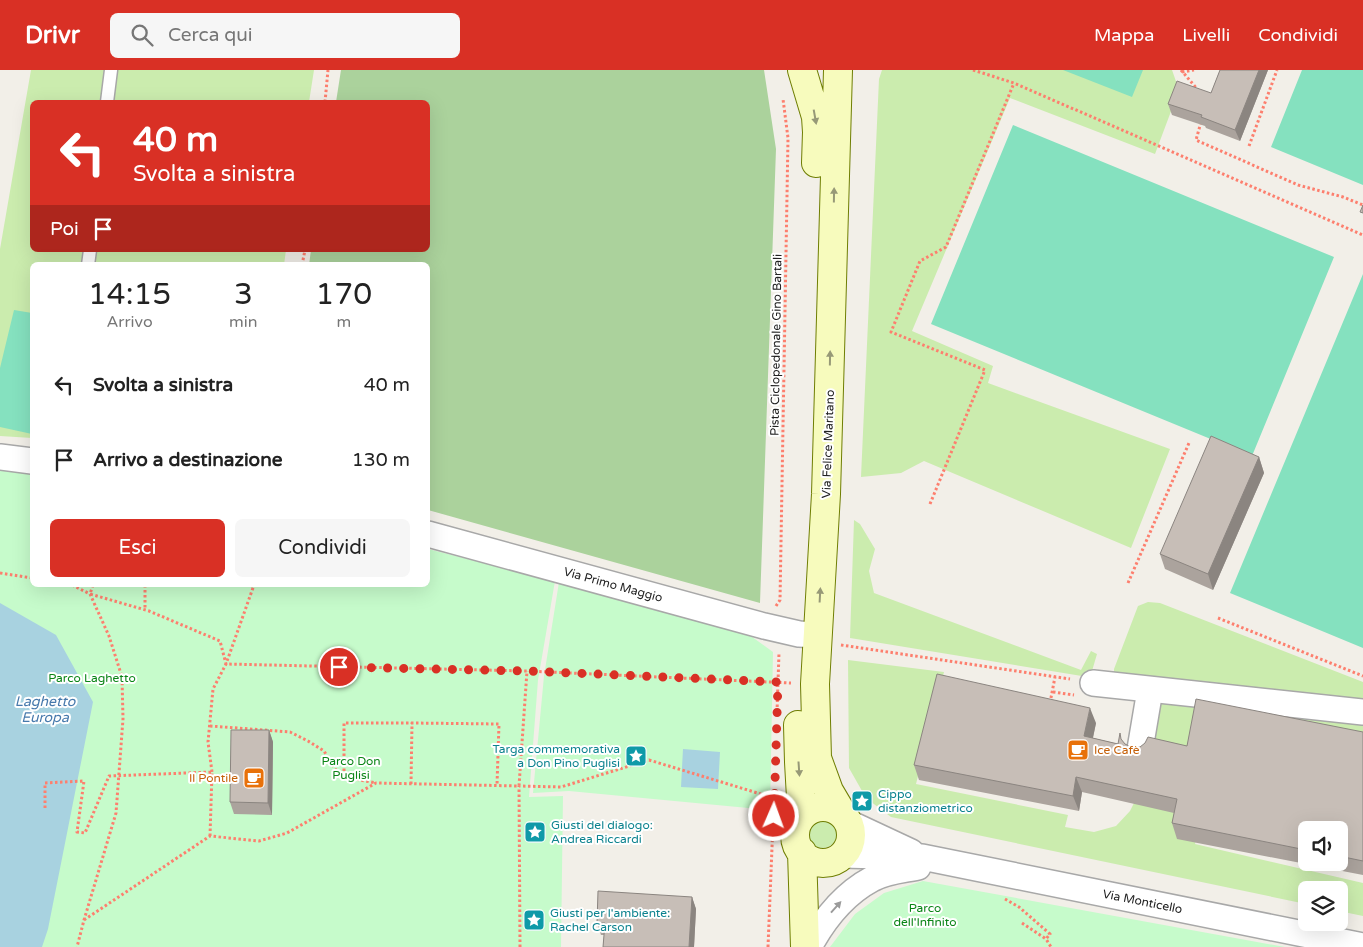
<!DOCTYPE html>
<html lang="it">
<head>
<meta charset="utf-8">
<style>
	body { margin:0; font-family:"Varela Round",sans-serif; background:#f6f6f6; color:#222; height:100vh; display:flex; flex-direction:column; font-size:19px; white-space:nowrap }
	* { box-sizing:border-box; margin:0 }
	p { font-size:16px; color:#767676 }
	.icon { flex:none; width:28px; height:28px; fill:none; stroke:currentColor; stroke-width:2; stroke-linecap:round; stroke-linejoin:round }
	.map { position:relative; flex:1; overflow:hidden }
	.sheet { position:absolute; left:30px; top:192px; width:400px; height:325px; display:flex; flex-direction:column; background:#fff; border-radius:8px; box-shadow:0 5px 20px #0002 }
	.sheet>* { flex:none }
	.top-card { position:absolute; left:30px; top:30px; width:400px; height:152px; border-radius:8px; box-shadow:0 5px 20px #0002; background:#d93025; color:#fff; overflow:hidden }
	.controls { position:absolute; left:1298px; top:751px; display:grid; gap:10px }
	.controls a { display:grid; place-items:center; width:50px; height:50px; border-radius:8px; background:#fff; box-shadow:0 5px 20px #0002; font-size:25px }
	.pin { position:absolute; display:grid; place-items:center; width:42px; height:42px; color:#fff; margin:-21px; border:2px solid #fff; border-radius:50%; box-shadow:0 1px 5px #0007 }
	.me { position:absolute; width:55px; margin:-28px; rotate:2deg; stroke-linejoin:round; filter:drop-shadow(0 0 4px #0008) }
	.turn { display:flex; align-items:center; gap:18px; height:105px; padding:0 20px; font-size:22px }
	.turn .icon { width:65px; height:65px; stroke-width:2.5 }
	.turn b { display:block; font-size:35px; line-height:42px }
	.then { display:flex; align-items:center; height:48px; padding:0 20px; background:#0003; gap:10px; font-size:19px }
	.eta { display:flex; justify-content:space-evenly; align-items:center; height:85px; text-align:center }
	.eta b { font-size:30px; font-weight:600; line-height:35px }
	.action { display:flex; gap:10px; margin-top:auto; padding:10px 20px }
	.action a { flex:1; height:58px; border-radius:8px; background:#d93025; color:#fff; font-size:20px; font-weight:600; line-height:58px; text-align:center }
	.action a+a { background:#f6f6f6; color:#222 }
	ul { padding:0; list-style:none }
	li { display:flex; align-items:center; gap:15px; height:75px; padding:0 20px }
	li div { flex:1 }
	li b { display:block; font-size:19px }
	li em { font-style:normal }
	header { display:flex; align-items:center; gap:30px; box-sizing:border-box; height:70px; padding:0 25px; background:#d93025; color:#fff }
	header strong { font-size:24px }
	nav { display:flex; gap:28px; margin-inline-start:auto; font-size:18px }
	.search { width:350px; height:45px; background:#f6f6f6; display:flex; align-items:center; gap:12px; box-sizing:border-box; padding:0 18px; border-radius:8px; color:#767676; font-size:19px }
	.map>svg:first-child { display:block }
	.grass { fill:#cbecae }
	.forest { fill:#abd29c }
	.park { fill:#c6fbcb }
	.pitch { fill:#85e1bf }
	.water { fill:#a8d2e0 }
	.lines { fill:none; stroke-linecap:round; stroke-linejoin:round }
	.lane-casing { stroke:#a8a8a8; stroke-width:15 }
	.street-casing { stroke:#a8a8a8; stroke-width:28 }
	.secondary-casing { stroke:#6f7e03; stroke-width:30 }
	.path { stroke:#fd7f6e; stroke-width:3; stroke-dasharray:2.5 2.5; stroke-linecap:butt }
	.lane { stroke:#fff; stroke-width:12 }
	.street { stroke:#fff; stroke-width:25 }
	.secondary { stroke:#f7fbbd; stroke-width:28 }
	.wall { fill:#aba39d; fill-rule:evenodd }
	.shaded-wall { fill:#8b8580 }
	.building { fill:#c7beb7; stroke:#8b8580 }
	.oneway { fill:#979977 }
	.oneway2 { fill:#9b9b9b }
	.route { stroke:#d93025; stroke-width:9; stroke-dasharray:0 16.2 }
	.labels { text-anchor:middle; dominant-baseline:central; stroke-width:4; stroke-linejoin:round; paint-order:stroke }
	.street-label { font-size:12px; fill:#212121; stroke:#fff }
	.park-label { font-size:12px; fill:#0a8516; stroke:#fff }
	.culture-label { font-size:12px; fill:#0d838f; stroke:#fff; text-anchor:start }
	.food-label { font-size:12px; fill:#c56008; stroke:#fff; text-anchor:start }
	.water-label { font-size:14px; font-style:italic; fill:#4779ac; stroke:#fff }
</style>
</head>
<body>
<header>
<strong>Drivr</strong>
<div class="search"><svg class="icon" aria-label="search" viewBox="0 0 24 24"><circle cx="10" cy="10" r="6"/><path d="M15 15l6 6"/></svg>Cerca qui</div>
<nav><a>Mappa</a><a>Livelli</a><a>Condividi</a></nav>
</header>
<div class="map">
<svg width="1363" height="877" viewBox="0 0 1363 877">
	<rect width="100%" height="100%" fill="#f2efe8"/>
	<path class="grass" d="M31,0H314L309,32H32V180H286L284,195H32V368L0,366V179Z
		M882,0H1172L1179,20L1155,84L1010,28L912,261L993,296L988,313L1170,379L1131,478L924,391L901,403L861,407L879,9Z
		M854,450L860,454L875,479L869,501L874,523L1081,600L1091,581L1097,584L1092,601L1088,607L850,568Z
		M1148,532L1160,533L1363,612V638L1114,606V599L1138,536Z
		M848,590L944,602L916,714L1068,745L1065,757L1094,762L1116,756L1130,741L1138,725L1155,624L1363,650V670L1227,644L1195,774L1363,813V846L1339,841V820H1306V834L891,747L866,728L849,698Z
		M806 762a16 16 0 1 1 32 0a16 16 0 1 1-32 0Z"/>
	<path class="forest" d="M341,0H764L776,79L760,533L428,440V195H309L311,180H428V32H336Z"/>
	<path class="park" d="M0,399L32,404V515H428V479L555,511L538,610L529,727L563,726L561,877H0Z
		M559,512L748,564L773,582L770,740L569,721L533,723L544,606Z
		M923,811L1285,877H830L855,844L884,823Z"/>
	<path class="pitch" d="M1063,0H1143L1132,27Z
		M1302,0H1363V115L1271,77Z
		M1013,55L1334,187L1252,386L931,254Z
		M1363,204V578L1230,523Z
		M14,240L32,243V364L0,357V298Z"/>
	<path class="water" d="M0,533L56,565L93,632L48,859L42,877H0Z
		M683,679L720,682L718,719L681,717Z"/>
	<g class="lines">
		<g class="lane-casing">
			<path id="lane" d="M107,32L111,0
				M88,195L90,180"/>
		</g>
		<g class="street-casing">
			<g id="street">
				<path d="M0,387L32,391"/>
				<path id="s1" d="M428,464L764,556L799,564L818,565"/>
				<path d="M1093,613L1363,642"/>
				<path d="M1140,679L1150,620"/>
				<path d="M849,753L911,782"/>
				<path id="s2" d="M842,785L922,787L1363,876"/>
				<path d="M809,877C824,849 844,824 872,809C886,801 903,800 918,797"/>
			</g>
		</g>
		<g class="secondary-casing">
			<path id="secondary" d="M802,0L816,47L817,62L816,93
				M838,0L826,424L815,614L817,688L829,721L842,743
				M798,655L799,692L802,746
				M795 765a28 28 0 1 1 56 0a28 28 0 1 1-56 0Z
				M802,782L805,877"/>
		</g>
		<path class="path" d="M973,0L1014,13L1363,165
			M1181,0L1198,20
			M1182,2L1194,0
			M325,32L328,0
			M1201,52L1196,70L1298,115L1343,127L1363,135
			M1249,76L1277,0
			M302,195L305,180
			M930,434L985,300L891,262L920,191L946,177L1014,13
			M0,503L32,508
			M1128,513L1189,373
			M72,515L90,524L109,566L122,607L123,649L116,743L84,850L77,877
			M93,515L90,524L149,541L220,571L226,594L527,601L791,613
			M145,515V540
			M776,536L780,530L788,68L783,29
			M1218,548L1363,606
			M841,575L1070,609
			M1053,622L1074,625
			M1050,633L1055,607
			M777,642L779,583
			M210,656L290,662L308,671L324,681L335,699L344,707L376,713
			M212,702L208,672L213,619L226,594L254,515
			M344,706V653H412
			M411,714L412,653L499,654L497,715
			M45,738V713L84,711L77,762L85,763L109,706L212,702L210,766
			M1005,829L1019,837L1050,864L1046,869L1051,877
			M84,850L210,766L259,771L287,763L376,713L519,716L527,601
			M1022,853L1046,869
			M520,877L519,716L561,717L649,690L774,728
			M768,877L774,728"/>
		<use href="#lane" class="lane"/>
		<use href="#street" class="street"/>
		<use href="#secondary" class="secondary"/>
	</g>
	<path class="wall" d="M1220,0H1268L1240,71L1206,58L1205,56L1172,45L1168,34L1211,23Z
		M1259,387L1264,403L1213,520L1165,499L1160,484Z
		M1096,653L1093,668L1118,674L1124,673L1125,674L1133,678L1187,676L1363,662V805L1177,769L1172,753L1174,743L1082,722L1079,741L919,710L914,695ZM1306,760H1339V792H1306Z
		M269,660L273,672L272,745L234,744L230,732Z
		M692,827L696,839L694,877H603L604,865H601L597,853Z"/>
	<path class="shaded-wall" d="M1259,0H1268L1240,71L1235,60Z
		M1259,387L1264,403L1213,520L1208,504Z
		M1090,638L1096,653L1090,681L1084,666Z
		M269,660L273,672L272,745L268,733Z
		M1076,707L1082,722L1079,741L1073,726Z
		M692,827L696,839L694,877H689Z"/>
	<path class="building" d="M1220,0H1259L1235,60L1201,47L1202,45L1168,34L1177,11L1211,23Z
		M1363,135V143L1360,142Z
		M1211,366L1259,387L1208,504L1160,484Z
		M937,604L1090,638L1084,666L1118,674L1120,663L1121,669L1125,674L1133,678L1140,677L1145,673L1148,667L1187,676L1196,629L1363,662V791L1339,786V760H1306V780L1172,753L1177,729L1076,707L1073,726L914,695Z
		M231,660H269L268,733L230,732Z
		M598,821L692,827L689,877H603L605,853H597Z"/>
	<defs><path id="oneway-solid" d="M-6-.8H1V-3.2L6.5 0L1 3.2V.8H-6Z" transform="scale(1.25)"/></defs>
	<g class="oneway">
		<use href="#oneway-solid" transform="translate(815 47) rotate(80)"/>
		<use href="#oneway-solid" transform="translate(834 125) rotate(-89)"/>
		<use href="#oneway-solid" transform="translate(830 288) rotate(-89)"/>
		<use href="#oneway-solid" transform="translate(820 525) rotate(-87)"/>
		<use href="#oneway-solid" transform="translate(799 699) rotate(86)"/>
	</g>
	<use class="oneway2" href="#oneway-solid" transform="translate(836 837) rotate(-48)"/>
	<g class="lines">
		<path class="route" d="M339,597L527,601L778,612L774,746"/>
	</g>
	<defs>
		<g id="cafe-square" transform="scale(1.125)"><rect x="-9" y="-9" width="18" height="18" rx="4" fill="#e8710a" stroke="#fff"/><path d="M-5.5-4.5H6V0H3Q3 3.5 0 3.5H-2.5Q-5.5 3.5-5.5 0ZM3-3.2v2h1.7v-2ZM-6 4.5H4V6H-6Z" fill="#fff"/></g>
		<g id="sight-square" transform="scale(1.125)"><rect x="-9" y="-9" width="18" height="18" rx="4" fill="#0f9aa8" stroke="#fff"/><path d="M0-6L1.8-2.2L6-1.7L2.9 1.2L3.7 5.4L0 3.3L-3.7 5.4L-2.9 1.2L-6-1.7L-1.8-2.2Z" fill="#fff"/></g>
	</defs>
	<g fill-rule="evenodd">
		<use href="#cafe-square" x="1078" y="680"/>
		<use href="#sight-square" x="636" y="686"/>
		<use href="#cafe-square" x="254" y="708"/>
		<use href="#sight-square" x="862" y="731"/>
		<use href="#sight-square" x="535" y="762"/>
		<use href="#sight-square" x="534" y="850"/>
	</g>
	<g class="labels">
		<g class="street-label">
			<text transform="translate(776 275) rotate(-89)">Pista Ciclopedonale Gino Bartali</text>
			<text transform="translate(828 374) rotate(-88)">Via Felice Maritano</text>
			<text stroke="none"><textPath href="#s1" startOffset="192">Via Primo Maggio</textPath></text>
			<text stroke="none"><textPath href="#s2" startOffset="305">Via Monticello</textPath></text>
		</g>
		<g class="park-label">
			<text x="92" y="608">Parco Laghetto</text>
			<text x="351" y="691">Parco Don<tspan x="351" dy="14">Puglisi</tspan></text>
			<text x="925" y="838">Parco<tspan x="925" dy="14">dell'Infinito</tspan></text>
		</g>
		<g class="culture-label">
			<text x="620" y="679" text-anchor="end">Targa commemorativa<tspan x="620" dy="14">a Don Pino Puglisi</tspan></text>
			<text x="878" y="724">Cippo<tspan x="878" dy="14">distanziometrico</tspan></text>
			<text x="551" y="755">Giusti del dialogo:<tspan x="551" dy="14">Andrea Riccardi</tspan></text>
			<text x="550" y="843">Giusti per l'ambiente:<tspan x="550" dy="14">Rachel Carson</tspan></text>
		</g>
		<g class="food-label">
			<text x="1094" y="680">Ice Cafè</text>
			<text x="238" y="708" text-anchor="end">Il Pontile</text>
		</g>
		<g class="water-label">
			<text x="45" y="631">Laghetto<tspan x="45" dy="16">Europa</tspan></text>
		</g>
	</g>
</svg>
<div class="controls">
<a><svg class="icon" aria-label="sound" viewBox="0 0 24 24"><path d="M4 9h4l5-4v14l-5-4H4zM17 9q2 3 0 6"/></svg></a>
<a><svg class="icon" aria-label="layers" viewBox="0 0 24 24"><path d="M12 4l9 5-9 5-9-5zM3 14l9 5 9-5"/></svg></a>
</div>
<div class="pin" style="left:339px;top:597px;background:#d93025"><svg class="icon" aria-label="arrive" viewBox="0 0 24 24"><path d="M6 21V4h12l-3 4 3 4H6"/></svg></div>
<svg class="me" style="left:774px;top:746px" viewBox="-20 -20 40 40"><circle r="17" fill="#d93025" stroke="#fff" stroke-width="3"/><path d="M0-11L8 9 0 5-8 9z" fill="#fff"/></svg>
<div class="top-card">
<div class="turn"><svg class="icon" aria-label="left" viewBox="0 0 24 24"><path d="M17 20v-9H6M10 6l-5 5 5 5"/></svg><div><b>40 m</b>Svolta a sinistra</div></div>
<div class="then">Poi<svg class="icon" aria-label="arrive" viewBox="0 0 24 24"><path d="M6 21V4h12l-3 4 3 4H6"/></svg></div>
</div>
<section class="sheet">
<div class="eta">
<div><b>14:15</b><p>Arrivo</p></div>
<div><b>3</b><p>min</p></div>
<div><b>170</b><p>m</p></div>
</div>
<ul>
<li><svg class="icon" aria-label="left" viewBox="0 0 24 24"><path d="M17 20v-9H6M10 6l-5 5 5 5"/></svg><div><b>Svolta a sinistra</b></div><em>40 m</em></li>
<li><svg class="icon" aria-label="arrive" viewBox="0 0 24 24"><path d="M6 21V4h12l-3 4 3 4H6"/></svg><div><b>Arrivo a destinazione</b></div><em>130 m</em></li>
</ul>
<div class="action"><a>Esci</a><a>Condividi</a></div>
</section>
</div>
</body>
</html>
